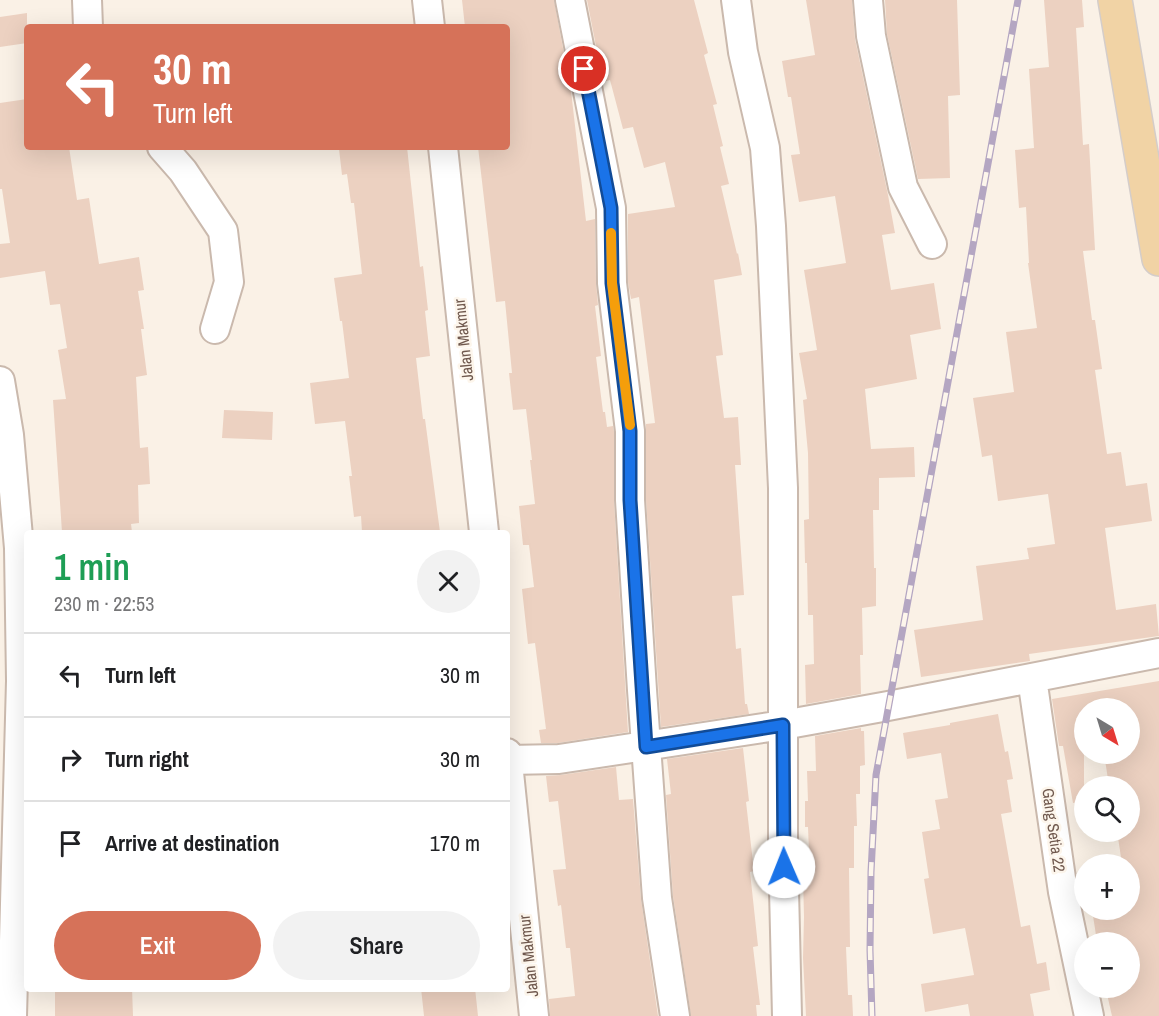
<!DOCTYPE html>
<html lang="en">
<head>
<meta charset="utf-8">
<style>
	body { margin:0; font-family:"Archivo Narrow",sans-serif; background:#f2f2f2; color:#202124; height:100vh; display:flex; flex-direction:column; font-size:22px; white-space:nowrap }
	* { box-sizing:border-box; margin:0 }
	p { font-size:20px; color:#757577 }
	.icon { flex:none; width:33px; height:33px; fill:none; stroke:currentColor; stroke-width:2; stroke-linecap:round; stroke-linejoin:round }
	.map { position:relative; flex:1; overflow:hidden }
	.side { position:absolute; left:24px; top:530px; width:486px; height:462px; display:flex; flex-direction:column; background:#fff; border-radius:6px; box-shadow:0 6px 24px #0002 }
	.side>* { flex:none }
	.top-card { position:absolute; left:24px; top:24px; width:486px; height:126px; border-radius:6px; box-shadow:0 6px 24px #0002; background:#d67259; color:#fff; overflow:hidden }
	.needle { width:39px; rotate:142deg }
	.controls { position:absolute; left:1074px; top:698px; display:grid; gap:12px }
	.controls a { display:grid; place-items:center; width:66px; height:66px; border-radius:50%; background:#fff; box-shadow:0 6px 24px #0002; font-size:30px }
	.pin { position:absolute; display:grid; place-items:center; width:51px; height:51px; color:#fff; margin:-26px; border:3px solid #fff; border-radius:50%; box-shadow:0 2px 6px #0007 }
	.me { position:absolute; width:66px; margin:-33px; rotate:359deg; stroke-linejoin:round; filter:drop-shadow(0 0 4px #0008) }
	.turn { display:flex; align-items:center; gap:21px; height:126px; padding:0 30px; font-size:27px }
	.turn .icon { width:78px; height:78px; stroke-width:2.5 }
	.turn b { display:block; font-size:42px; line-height:51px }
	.round { display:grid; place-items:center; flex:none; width:63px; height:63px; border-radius:32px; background:#f2f2f2 }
	.summary { display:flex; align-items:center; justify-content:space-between; height:102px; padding:0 30px }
	h1 { font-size:36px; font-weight:600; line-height:45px; color:#1e9e55 }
	.primary-button { display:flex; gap:12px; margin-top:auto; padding:12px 30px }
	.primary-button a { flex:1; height:69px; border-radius:36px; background:#d67259; color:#fff; font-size:24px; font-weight:600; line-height:69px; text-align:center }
	.primary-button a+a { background:#f2f2f2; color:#202124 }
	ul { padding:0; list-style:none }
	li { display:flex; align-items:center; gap:18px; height:84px; padding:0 30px; border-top:2px solid #e0e0e0 }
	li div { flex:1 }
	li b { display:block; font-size:22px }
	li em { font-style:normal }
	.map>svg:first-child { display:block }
	.building { fill:#ecd1c1 }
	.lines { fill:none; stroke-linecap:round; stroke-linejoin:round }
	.street-casing { stroke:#cab9ad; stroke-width:32 }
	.primary-casing { stroke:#d4cdca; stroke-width:36 }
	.street { stroke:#fff; stroke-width:28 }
	.primary { stroke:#f1d3a5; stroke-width:33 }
	.rail-casing { stroke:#b4a6c2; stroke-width:7 }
	.rail { stroke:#fdf6ec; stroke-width:4.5; stroke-dasharray:14; stroke-linecap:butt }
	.route-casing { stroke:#114b97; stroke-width:15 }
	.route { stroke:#1a73e8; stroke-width:10 }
	.slow { stroke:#f59e0b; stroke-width:10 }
	.labels { text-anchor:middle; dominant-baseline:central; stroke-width:5; stroke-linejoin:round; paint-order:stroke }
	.street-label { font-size:16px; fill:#70594e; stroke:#fdf6ec }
</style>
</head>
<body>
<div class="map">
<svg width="1159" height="1016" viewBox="0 0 1159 1016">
	<rect width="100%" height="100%" fill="#faf1e6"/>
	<path class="building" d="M462,0H554L571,91L586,221L595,219L596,283L598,305L595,306L601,356L596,357L603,412H605L607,427L613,426L614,432V501L628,732L558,743H541L539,730L546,729L535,643L528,644L522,589L534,587L529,545H523L519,506L535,504L530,460H532L526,409L513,410L509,373H512L505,301L496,302L478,147H507V27H465Z
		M587,0H694L708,53L704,55L717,104L713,105L723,146L720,147L729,184L721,186L737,254L738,253L742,275L714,280L723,355L716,356L724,418L738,417L741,465H735L744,595L732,596L736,649L741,648L745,704H747L749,714L661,727L646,499V424L655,423L639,297L631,299L628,282V214L675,207L665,162L644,168L633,127L623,129L610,80L603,82Z
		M806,0H852L855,39L888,195L895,233L882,235L891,290L934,283L941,329L910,335L917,379L865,389L871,449L914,447L915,477L879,478V510H873L874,568H876V606L862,608L863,655H860L861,694L806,704L805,665L814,664L813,615H808L807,563H805L804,520L809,519L808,453L803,400L807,399L799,353L817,350L804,270L846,263L835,196L799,202L791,155L800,154L791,97H788L782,61L815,55Z
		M885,0H957L960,95L948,96L950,178L918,179L887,34Z
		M1044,0H1082L1084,27L1076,28L1083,145L1089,144L1095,250L1083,251L1092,320H1095L1102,369L1095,370L1107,454L1121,452L1126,486L1147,483L1152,521L1105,528L1116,610L1156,604L1159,636L1029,654L1030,661L921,677L914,630L983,620L976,566L1029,559L1027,548L1055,544L1048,494L998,501L992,455L982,457L973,398L1014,392L1006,332L1037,328L1028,263H1029L1026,207L1019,208L1015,150L1034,148L1029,69L1049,67Z
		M27,13V43L0,47V17Z
		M27,99V147H69L77,200L89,198L99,264L139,257L144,290L138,291L144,329H141L147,375L136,377L140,448L148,447L150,484L138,485L139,523L131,524L132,532H62L53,400L66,399L58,350L67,348L60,304L50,305L45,271L0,278V244L10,243L2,189H0V103Z
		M353,147H407L420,267L423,266L428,310L425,311L430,356L416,358L423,419H425L440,532H362L361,516L354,517L349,476H352L345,421L315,424L310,383L349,378L342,321H340L334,278L362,274L354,203H351L347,174L342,175L339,149Z
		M224,410L273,412L272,440L222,438Z
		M1159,681V1016H1112L1107,994L1130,988V942H1097L1092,909H1130V864H1122L1117,831H1130V786H1109L1104,753H1130V708H1084V802L1073,803L1063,746H1059L1052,699Z
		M998,714L1005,752L1008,751L1013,779L1007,780L1012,812L1001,814L1021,927L1030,925L1037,964L1046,962L1050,990L1030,994L1034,1016H970L968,1004L925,1012L921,984L974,975L965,928L933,934L924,879L929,878L922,832L940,829L935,800L948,798L941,753L907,759L903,733L950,725V723Z
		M861,728V731H864L865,765L860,766V794H856L857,826H854V868H849L850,947H846L848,995H852L853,1016H806L803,958L804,917L803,876H810L808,827H805V801H808L807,771H816L815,736Z
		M743,748L749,801L746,802L754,871L750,872L758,946L753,947L760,1005H756L757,1016H691L673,896L666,795L671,794L667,759Z
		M616,767L619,800L633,799L641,899L658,1016H550L549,999L575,996L570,948H566L561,905L558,906L553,870L566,869L558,801L549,802L546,776L561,775Z
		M55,988H132L133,1016H55Z
		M421,988H475L478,1016H424Z"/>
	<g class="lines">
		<g class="street-casing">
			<path id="street" d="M87,0L88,27
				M427,0L430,27
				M570,0L611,208L612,283L630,431V500L642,690L657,898L675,1016
				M736,0L743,52L765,148L771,226L783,488V847L787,1016
				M868,0L871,36L903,187L932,244
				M162,147L183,171L223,231L229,282L215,329
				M443,147L484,532
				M0,381L9,435L19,548L21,681L12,1016
				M1032,678L1063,892L1089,1016
				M507,753L534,1016
				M508,760L559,759L783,725L888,706L1159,653"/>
		</g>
		<g class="primary-casing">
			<path id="primary" d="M1115,0L1159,259"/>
		</g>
		<use href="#street" class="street"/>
		<use href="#primary" class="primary"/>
		<g class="rail-casing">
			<path id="rail" d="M872,1016L870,950L871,872L876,775L1018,0"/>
		</g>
		<use href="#rail" class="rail"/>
	</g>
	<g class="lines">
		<g class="route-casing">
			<path id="route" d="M584,69L611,208L612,283L630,431V500L646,747L783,725L784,867"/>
		</g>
		<use href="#route" class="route"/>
		<path class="slow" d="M611,233L612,283L630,425"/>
	</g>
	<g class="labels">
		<g class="street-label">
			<text transform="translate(463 340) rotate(-96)">Jalan Makmur</text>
			<text transform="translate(1054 830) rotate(82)">Gang Setia 22</text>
			<text transform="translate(528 956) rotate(-96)">Jalan Makmur</text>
		</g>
	</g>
</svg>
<div class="controls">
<a><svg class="needle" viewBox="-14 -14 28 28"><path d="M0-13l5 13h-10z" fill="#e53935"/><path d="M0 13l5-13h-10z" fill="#757577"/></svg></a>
<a><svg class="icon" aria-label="search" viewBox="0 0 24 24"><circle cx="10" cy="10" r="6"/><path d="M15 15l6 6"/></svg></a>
<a>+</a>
<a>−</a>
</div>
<div class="pin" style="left:584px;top:69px;background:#d93025"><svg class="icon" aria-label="arrive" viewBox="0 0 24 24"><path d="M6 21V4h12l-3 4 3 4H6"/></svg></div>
<svg class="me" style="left:784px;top:867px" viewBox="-20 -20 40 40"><circle r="19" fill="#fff"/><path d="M0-13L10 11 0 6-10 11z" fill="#1a73e8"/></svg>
<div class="top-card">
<div class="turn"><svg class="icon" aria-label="left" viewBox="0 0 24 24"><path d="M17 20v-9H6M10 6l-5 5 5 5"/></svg><div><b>30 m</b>Turn left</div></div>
</div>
<section class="side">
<div class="summary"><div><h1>1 min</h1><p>230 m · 22:53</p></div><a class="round"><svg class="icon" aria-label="close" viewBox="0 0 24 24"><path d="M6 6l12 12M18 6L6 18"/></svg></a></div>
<ul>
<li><svg class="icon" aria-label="left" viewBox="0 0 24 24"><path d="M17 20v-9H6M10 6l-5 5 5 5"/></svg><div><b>Turn left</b></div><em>30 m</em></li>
<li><svg class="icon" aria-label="right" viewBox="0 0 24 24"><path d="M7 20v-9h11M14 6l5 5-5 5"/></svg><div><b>Turn right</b></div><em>30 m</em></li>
<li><svg class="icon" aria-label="arrive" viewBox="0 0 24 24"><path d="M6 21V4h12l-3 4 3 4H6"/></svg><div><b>Arrive at destination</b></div><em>170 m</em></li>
</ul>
<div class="primary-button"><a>Exit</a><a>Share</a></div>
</section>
</div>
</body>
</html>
